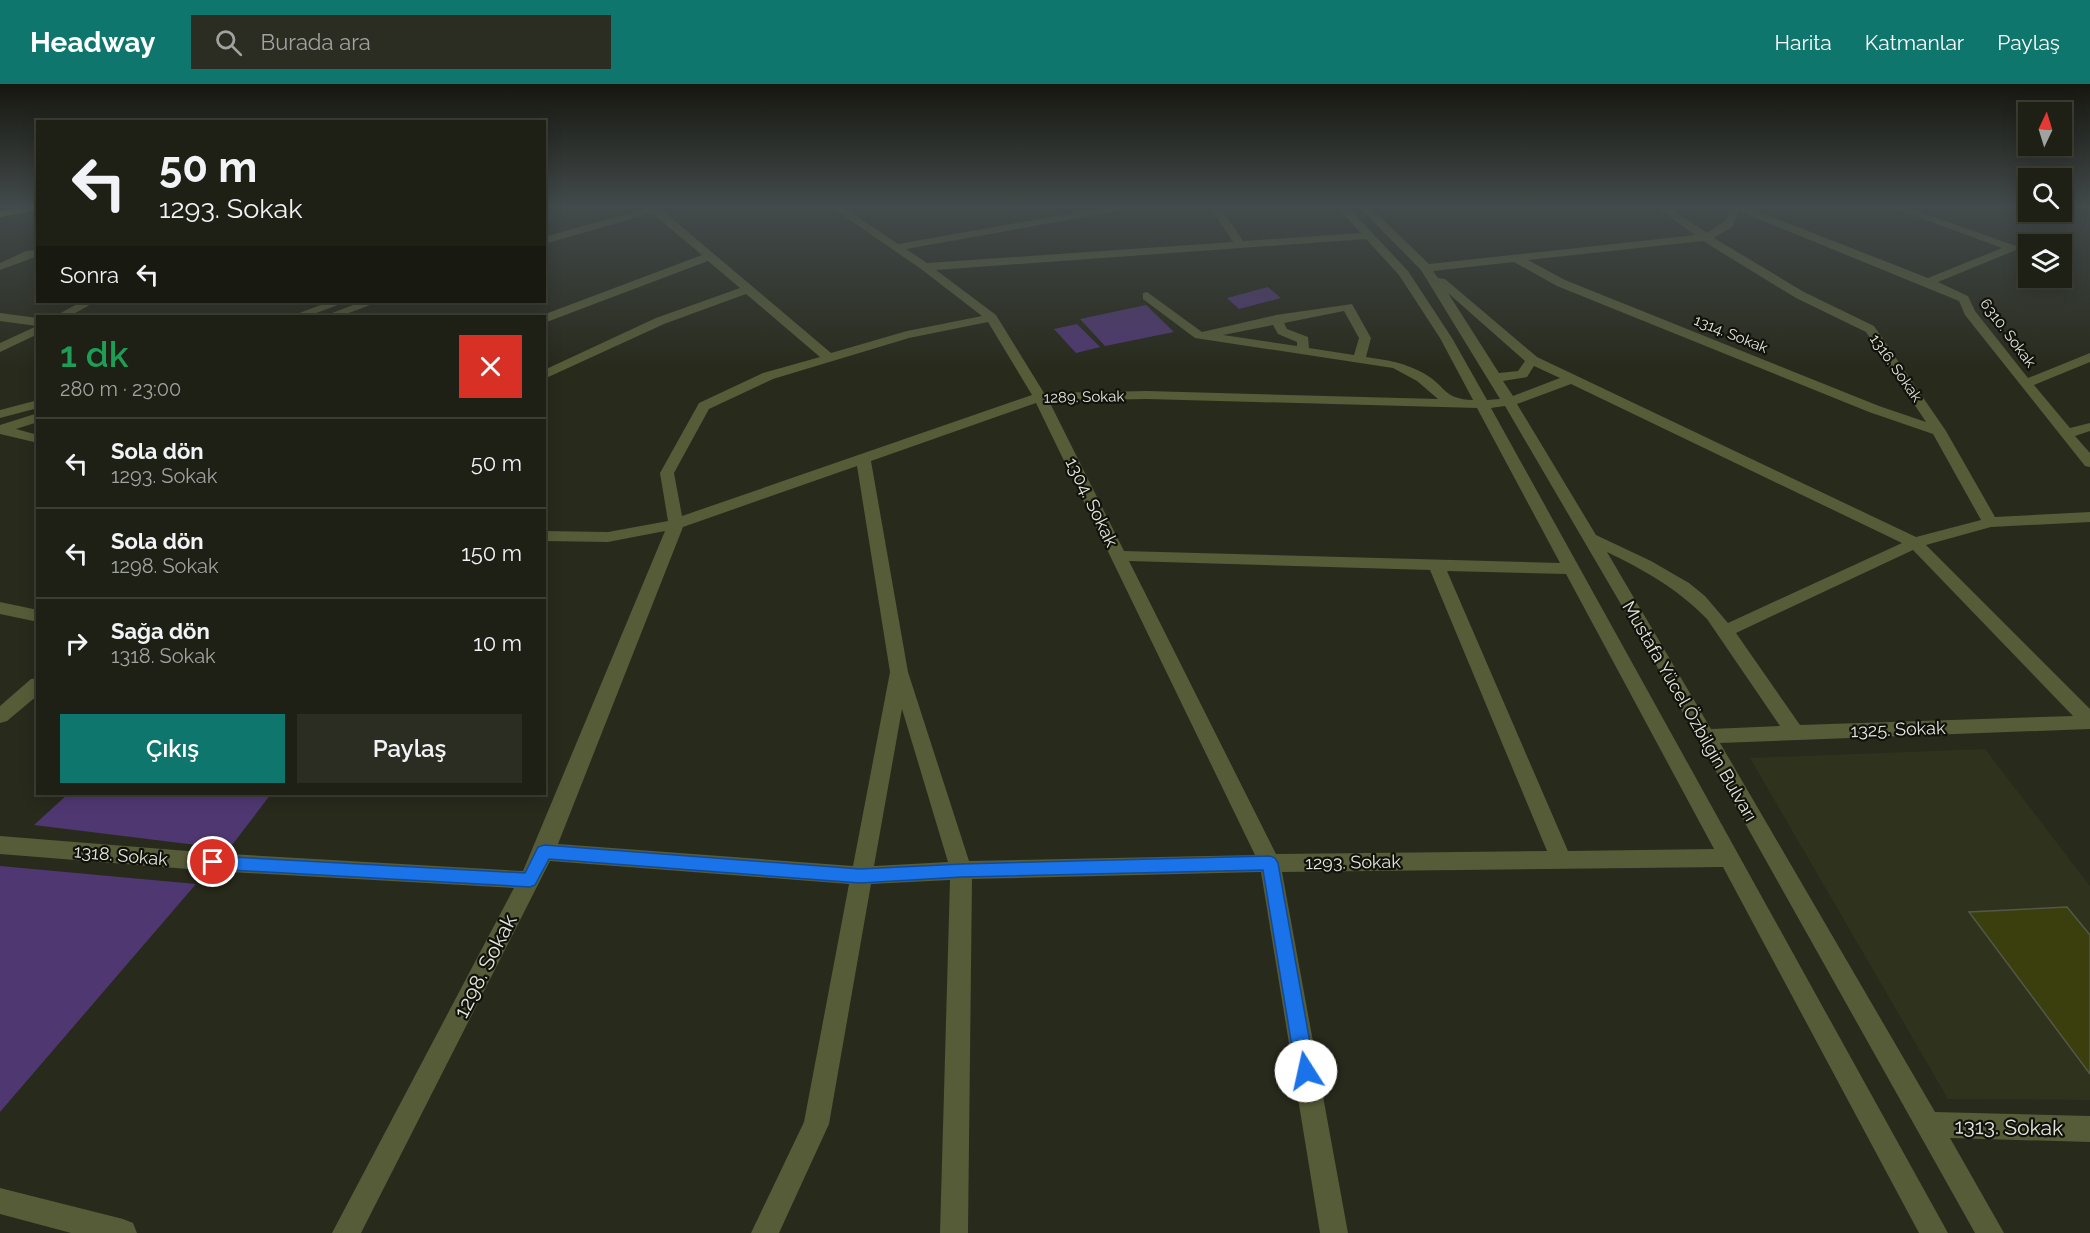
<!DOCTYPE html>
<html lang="tr">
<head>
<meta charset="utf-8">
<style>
	body { margin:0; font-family:Raleway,sans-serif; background:#2b2d22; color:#f1f3f6; height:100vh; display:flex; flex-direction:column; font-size:22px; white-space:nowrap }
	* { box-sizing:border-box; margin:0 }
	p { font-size:20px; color:#a1a3a0 }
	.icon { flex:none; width:33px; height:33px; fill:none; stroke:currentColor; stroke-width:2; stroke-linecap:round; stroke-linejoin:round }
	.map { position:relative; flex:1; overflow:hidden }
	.drawer { position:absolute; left:36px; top:231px; width:510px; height:480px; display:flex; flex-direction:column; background:#1e2015; border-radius:0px; box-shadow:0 3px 15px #0003,0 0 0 2px #3c3e34 }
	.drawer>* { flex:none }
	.top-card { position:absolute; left:36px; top:36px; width:510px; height:183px; border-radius:0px; box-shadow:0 3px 15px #0003,0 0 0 2px #3c3e34; background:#1e2015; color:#f1f3f6; overflow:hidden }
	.needle { width:39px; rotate:4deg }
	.buttons { position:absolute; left:2018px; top:18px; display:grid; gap:12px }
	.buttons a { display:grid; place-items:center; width:54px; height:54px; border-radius:0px; background:#1e2015; box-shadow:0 3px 15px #0003,0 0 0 2px #3c3e34; font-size:30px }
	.pin { position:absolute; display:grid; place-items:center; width:51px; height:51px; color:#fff; margin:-26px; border:3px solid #fff; border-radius:50%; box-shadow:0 2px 6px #0007 }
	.me { position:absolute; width:66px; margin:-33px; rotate:350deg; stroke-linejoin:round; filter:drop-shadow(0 0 4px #0008) }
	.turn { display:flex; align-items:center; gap:21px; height:126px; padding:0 24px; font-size:27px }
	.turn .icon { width:78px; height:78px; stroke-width:2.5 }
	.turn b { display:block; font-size:42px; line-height:51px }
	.then { display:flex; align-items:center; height:57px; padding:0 24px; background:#0003; gap:12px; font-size:22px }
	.round { display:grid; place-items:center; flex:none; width:63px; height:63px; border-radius:0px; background:#2b2d22 }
	.summary { display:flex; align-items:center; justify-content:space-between; height:102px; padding:0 24px }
	h1 { font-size:36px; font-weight:600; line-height:45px; color:#1e9e55 }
	.action { display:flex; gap:12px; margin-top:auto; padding:12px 24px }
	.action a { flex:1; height:69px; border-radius:0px; background:#0f766e; color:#fff; font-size:24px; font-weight:600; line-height:69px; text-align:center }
	.action a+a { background:#2b2d22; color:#f1f3f6 }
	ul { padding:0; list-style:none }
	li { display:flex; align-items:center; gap:18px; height:90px; padding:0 24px; border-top:2px solid #3c3e34 }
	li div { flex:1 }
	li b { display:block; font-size:22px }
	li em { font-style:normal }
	header { display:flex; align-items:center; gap:36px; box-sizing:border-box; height:84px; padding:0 30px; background:#0f766e; color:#fff }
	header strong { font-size:28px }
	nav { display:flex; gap:33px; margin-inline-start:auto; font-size:21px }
	.search { width:420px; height:54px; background:#2b2d22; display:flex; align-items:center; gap:15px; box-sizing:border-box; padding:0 21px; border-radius:0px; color:#a1a3a0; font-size:22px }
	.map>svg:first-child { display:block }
	.built { fill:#2f321d }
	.green { fill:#4f3871 }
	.building { fill:#3a3f0d; stroke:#555748; stroke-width:1.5 }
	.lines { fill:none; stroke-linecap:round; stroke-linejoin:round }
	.minor { fill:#565b38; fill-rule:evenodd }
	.highway { fill:#969f44; fill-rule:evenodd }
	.route { fill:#1a73e8; stroke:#114b97; stroke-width:1.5 }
	.labels { text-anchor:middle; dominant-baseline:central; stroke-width:4.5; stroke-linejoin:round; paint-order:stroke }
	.far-street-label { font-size:15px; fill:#e3e5dc; stroke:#11120b }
	.street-label { font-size:18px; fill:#e3e5dc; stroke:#11120b }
	.near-street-label { font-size:21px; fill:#e3e5dc; stroke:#11120b }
</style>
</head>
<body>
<header>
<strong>Headway</strong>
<div class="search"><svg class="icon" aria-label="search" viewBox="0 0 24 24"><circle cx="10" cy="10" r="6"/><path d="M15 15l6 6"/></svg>Burada ara</div>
<nav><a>Harita</a><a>Katmanlar</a><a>Paylaş</a></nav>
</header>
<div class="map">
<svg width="2090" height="1149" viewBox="0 0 2090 1149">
	<rect width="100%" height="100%" fill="#282a1c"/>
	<path class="built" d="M1985,665L2090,802V1016L1948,1015L1750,674Z"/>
	<path class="green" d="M1268,203L1281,214L1239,225L1227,214Z
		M1146,221L1174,248L1105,262L1080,235Z
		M1077,240L1100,263L1076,269L1054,245Z
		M68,710H271L229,765L34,741Z
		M0,782L196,800L0,1028Z"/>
	<path class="building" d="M2067,823L2090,851V990L1969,828Z"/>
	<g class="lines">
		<path class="minor" d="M650,123H666L662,126L831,269L907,247L982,232L921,185L831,123H843L898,160L1107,123H1129L1124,126L906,165L927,179L1233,158L1210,123H1220L1243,157L1361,149L1337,123H1348L1408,187L1452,254L1487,316L1500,315L1421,186L1359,123H1370L1429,180L1695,151L1656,123H1668L1707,149L1726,136L1729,127L1726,123H1747L1928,194L2002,164L1891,123H1906L2016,162V166L1938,198L1968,212L1975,227L2028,294L2090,269V278L2034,301L2070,344L2090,339V347L2075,352L2090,369V383L2085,382L1965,231L1959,217L1739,127L1732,143L1714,154L1804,208L1874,242L1946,347L1995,433L2090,428V438L1991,443L1926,461L2090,625V645L1720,659L1935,1028L2090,1032V1058L1950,1054L2004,1149H1975L1650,570L1505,322L1491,324L1948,1149H1919L1723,783L1282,788L1348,1149H1320L1261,788L972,795L968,1149H940L950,796L871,800L829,1040L779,1149H751L804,1038L849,800L550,777L361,1149H332L514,804L213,787L0,770V752L213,769L523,787L665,447L608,458L544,457V447L608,448L668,437L660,389L699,319L763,289L820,273L746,210L664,240L544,295V286L656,234L740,204L708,177L544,239V232H540L702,171L652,129L544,160V153ZM1366,155L1399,191L1440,254L1473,316C1443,315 1447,303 1425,290C1406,279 1388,276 1366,273L1371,254L1352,220L1276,231L1202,248L1147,208L1143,209V215L1195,254L1393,284L1417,297L1438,315L1147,307L1044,309L996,231L936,186ZM1703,157L1796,214L1866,248L1926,338L1879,322L1565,196L1528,176ZM1514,178L1557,202L1869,328L1933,350L1981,436L1916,453L1537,273L1445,195L1438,194L1433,187ZM1448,209L1525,277L1518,287L1499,289ZM1344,227L1359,254L1354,271L1309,264L1308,253L1287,245L1284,239ZM988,238L1032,311L682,432L674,389L709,325L773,295L909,254ZM1273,241L1278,250L1297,258V262L1223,251ZM1534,282L1560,294L1513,312L1503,297L1527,293ZM1571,300L1902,459L1728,539L1705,512L1689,499L1651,477L1596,451L1517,320ZM1147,315L1477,324L1560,479L1124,467L1049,317ZM1036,319L1255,771L969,777L908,588L871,377ZM857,382L890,588L853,782L558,760L683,443ZM1913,466L2073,632L1800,641L1736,549ZM1607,468C1644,486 1678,505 1707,535L1780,642L1711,645ZM1129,477L1430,486L1547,767L1276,770ZM1447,487L1566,490L1714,765L1568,767ZM902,625L948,778L874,782Z
			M38,166V172L0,186V179L26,167Z
			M81,218H95L70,232H55Z
			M329,218H346L308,232H291Z
			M361,218H378L341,232H324Z
			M0,229L38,234V250L0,268V259L37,242L0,237Z
			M38,316V324L0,334V326Z
			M38,329V338L16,345L38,351V359L0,350V341Z
			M0,518L38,526V538L0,530Z
			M38,594V611L7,637L0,639V622L31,595Z
			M0,1104L123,1135L133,1139L137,1149H71L0,1130Z"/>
		<path class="highway" d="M19,123H38V126L0,133V127Z"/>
	</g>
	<linearGradient id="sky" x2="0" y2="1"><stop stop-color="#16170f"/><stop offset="0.43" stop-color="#424a4b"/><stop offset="1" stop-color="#424a4b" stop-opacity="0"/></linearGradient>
	<rect width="2090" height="284" fill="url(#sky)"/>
	<path class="route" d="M544,761L860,785L962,780L1270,772L1275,774L1278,779L1315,987L1312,994L1306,996L1299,994L1296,987L1263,786L962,793L860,799L549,775L535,801L530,803L213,785L208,783L205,778L208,774L213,772L525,789L538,763Z"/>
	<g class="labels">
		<g class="far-street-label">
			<text transform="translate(2008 249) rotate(53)">6310. Sokak</text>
			<text transform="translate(1731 250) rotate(22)">1314. Sokak</text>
			<text transform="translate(1896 284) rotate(55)">1316. Sokak</text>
			<text transform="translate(1084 313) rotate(-1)">1289. Sokak</text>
		</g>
		<g class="street-label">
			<text transform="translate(1092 418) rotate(64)">1304. Sokak</text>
			<text transform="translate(1690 627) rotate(60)">Mustafa Yücel Özbilgin Bulvarı</text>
			<text transform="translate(1898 645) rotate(-2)">1325. Sokak</text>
			<text transform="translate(121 771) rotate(5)">1318. Sokak</text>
			<text transform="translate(1353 778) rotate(-1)">1293. Sokak</text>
		</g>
		<g class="near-street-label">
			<text transform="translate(485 882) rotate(-63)">1298. Sokak</text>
			<text transform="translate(2009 1043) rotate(1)">1313. Sokak</text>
		</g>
	</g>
</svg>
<div class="buttons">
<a><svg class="needle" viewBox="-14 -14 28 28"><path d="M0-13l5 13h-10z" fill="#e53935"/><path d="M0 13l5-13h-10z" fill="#a1a3a0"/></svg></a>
<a><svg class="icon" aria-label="search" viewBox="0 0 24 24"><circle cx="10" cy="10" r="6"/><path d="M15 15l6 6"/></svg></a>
<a><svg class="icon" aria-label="layers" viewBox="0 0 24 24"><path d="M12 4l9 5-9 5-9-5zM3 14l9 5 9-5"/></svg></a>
</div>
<div class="pin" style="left:213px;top:778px;background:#d93025"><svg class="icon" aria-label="arrive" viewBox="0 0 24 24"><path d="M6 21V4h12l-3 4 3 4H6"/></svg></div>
<svg class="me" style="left:1306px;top:987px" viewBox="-20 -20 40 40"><circle r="19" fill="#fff"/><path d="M0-13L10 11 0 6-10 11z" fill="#1a73e8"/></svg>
<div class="top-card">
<div class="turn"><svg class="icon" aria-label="left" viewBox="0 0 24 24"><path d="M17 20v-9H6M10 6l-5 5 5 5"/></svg><div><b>50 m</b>1293. Sokak</div></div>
<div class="then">Sonra<svg class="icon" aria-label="left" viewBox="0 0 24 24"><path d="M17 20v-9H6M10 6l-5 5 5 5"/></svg></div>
</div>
<section class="drawer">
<div class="summary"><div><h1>1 dk</h1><p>280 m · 23:00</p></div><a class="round" style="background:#d93025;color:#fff"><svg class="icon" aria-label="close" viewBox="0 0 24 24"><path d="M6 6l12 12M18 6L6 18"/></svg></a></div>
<ul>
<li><svg class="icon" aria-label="left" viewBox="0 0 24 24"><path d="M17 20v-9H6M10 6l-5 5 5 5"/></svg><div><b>Sola dön</b><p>1293. Sokak</p></div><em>50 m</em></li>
<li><svg class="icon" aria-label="left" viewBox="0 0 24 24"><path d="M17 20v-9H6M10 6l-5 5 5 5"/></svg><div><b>Sola dön</b><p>1298. Sokak</p></div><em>150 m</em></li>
<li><svg class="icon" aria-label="right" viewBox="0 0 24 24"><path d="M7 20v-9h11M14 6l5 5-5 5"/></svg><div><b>Sağa dön</b><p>1318. Sokak</p></div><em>10 m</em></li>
</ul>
<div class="action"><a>Çıkış</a><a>Paylaş</a></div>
</section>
</div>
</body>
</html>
